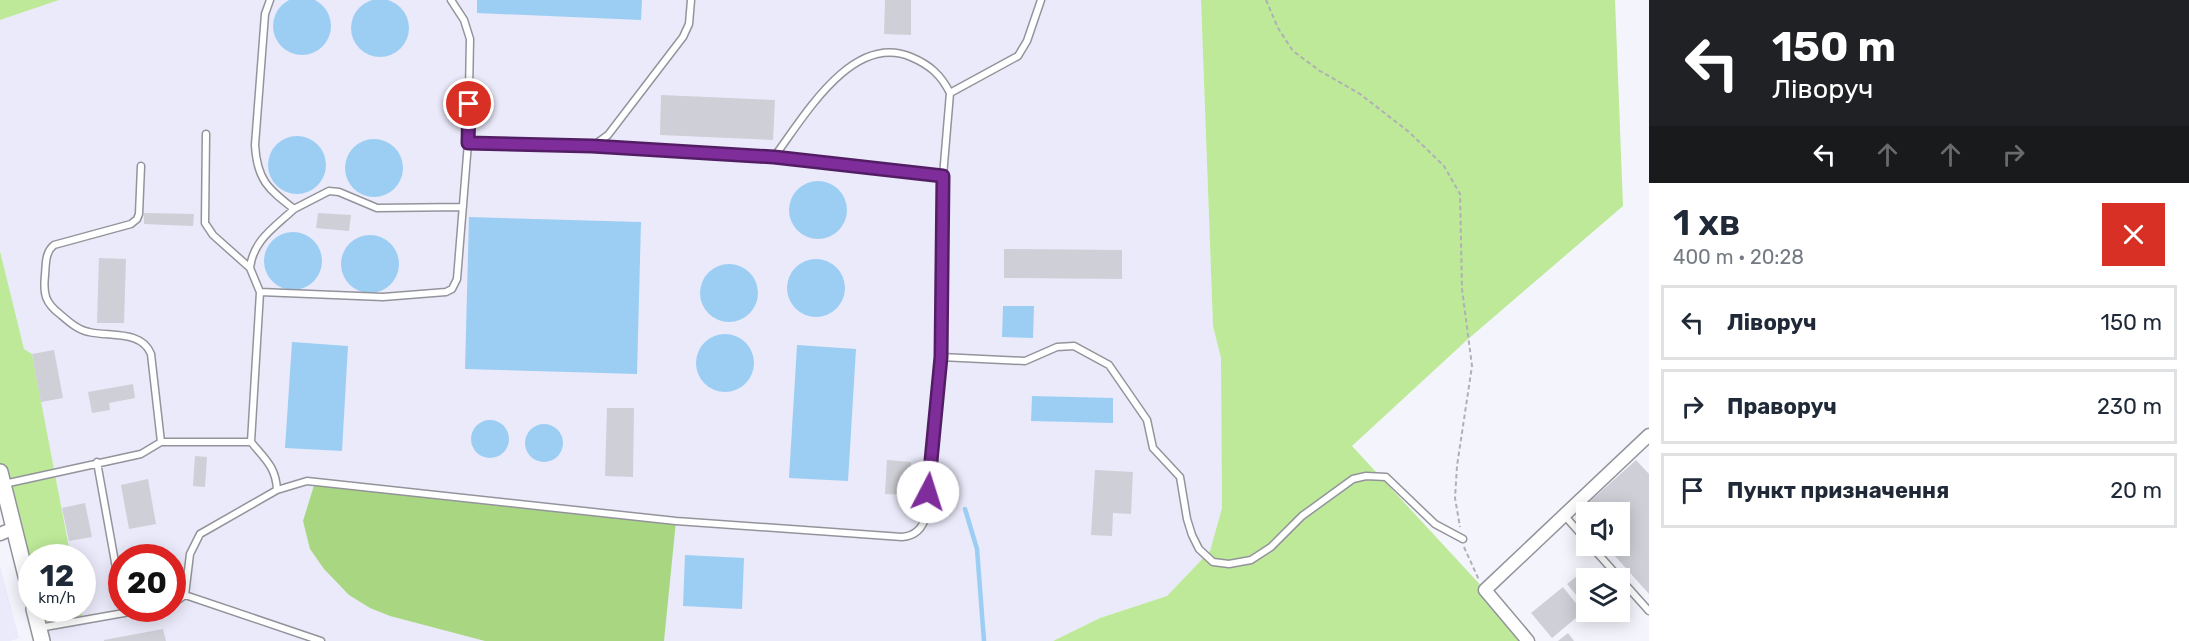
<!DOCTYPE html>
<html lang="uk">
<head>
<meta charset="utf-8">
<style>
	body { margin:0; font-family:Rubik,sans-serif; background:#f6f6f7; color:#1f2937; height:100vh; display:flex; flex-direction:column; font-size:22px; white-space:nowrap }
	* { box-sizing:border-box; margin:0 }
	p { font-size:20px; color:#747a83 }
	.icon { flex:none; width:33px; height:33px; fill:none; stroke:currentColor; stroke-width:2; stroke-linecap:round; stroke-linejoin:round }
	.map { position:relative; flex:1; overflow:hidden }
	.details { display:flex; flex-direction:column; background:#fff; width:540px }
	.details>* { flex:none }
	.hud { background:#202124; color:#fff; overflow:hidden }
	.buttons { position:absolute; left:1576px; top:502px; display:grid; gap:12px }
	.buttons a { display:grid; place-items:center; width:54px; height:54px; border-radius:0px; background:#fff; box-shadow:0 3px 15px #0003; font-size:30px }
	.speed { position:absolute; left:18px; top:544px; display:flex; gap:12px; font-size:30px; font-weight:700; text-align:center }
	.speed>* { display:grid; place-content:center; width:78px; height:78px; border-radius:50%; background:#fff; box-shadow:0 3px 15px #0003; line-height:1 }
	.speed small { font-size:15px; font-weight:400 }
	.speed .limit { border:9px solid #d22; background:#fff; color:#111 }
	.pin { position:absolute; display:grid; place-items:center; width:51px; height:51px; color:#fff; margin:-26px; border:3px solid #fff; border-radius:50%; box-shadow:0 2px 6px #0007 }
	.me { position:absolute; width:66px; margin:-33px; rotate:5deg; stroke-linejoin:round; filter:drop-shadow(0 0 4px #0008) }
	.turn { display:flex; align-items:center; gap:21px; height:126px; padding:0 24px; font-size:27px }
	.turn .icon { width:78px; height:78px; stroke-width:2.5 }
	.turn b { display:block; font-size:42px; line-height:51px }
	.lanes { display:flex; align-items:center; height:57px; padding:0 24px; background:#0003; justify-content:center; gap:30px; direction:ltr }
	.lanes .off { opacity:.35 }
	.round { display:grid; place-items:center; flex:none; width:63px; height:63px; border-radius:0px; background:#f6f6f7 }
	.summary { display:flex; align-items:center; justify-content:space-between; height:102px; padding:0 24px }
	h1 { font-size:36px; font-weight:600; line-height:45px }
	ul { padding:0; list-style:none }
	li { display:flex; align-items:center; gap:18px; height:75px; margin:0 12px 9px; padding:0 12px; border:3px solid #e0e1e3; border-radius:0px }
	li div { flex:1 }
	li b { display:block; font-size:22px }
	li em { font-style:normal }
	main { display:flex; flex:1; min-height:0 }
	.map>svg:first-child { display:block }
	.built { fill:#eaeafa; fill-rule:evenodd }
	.green { fill:#bde998 }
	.forest { fill:#a9d781 }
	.water { fill:#9ccef3 }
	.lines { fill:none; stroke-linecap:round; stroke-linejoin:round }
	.stream { stroke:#9ccef3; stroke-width:4.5 }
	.building { fill:#cfcfd7 }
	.service-casing { stroke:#93949b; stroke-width:9 }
	.minor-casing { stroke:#93949b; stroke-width:15 }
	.tertiary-casing { stroke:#93949b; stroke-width:18 }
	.path { stroke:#b0b0b6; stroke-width:2; stroke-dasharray:4.5 3; stroke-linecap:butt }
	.service { stroke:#fff; stroke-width:6 }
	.minor { stroke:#fff; stroke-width:12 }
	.tertiary { stroke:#fff; stroke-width:15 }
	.route-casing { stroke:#531d65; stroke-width:15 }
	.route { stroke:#802d9c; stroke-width:10 }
</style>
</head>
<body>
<main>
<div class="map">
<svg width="1649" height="641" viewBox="0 0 1649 641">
	<rect width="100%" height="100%" fill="#f4f4fc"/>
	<path class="built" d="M59,0H1201L1213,326L1221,357L1222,508L1210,551L1167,596L1100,618L1053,641H42L38,628L83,620L81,609H82V558H71L32,354L24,349L0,251V20ZM122,558H172V609H122Z
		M0,566L19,638L10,641H0Z"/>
	<path class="green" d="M0,0H59L0,20Z
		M1201,0H1615L1623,206L1467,340L1352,446L1485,590L1528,641H1053L1100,618L1167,596L1210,551L1222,508L1221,358L1213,326Z
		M0,251L24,349L32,354L71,558H32L31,600L0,470Z
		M34,609H81L83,620L38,628Z"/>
	<path class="forest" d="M315,482L676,521L664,641H485L390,616L370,608L349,595L324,569L310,549L303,521Z"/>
	<path class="water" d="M273 26a29 29 0 1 1 58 0a29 29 0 1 1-58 0Z
		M351 28a29 29 0 1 1 58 0a29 29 0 1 1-58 0Z
		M477,0H642L641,20L477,13Z
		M268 165a29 29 0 1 1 58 0a29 29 0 1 1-58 0Z
		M345 168a29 29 0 1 1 58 0a29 29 0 1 1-58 0Z
		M789 210a29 29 0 1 1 58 0a29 29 0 1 1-58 0Z
		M469,217L641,222L637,374L465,369Z
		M264 261a29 29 0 1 1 58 0a29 29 0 1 1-58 0Z
		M341 264a29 29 0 1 1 58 0a29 29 0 1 1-58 0Z
		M787 288a29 29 0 1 1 58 0a29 29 0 1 1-58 0Z
		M700 293a29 29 0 1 1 58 0a29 29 0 1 1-58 0Z
		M1003,306H1034L1033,338L1002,337Z
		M696 363a29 29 0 1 1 58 0a29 29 0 1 1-58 0Z
		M292,342L348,346L342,451L285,448Z
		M797,345L856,349L848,481L789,478Z
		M1032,396L1113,398V423L1031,421Z
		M471 439a19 19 0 1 1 38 0a19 19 0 1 1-38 0Z
		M525 443a19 19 0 1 1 38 0a19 19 0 1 1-38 0Z
		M685,555L744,558L742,609L683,606Z"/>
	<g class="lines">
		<path class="stream" d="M965,509L977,549L984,641"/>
	</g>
	<path class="building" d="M885,0H911V35L884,34Z
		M661,95L775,100L773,140L660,135Z
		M144,213L194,214L193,226L144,224Z
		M318,213L351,215L349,231L316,228Z
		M1004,249L1122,250V279L1004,278Z
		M99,258L126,259L124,323H97Z
		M54,350L63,398L41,402L32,354Z
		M133,384L135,398L109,403L110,410L92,413L88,392Z
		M607,408H634L633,477L605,476Z
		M195,456L207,457L205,487L193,486Z
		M887,460L911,462L910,495L885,494Z
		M1636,460L1649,474V594L1606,546H1620V513H1587V524L1577,513Z
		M1095,470L1133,472L1131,514L1113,513L1112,536L1091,535Z
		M148,479L156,524L129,529L121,485Z
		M85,503L92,537L69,541L62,508Z
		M1583,571L1589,579H1587V608L1567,584Z
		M1563,587L1583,612L1552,638L1531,613Z
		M163,629L166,641H104V640Z
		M1568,633L1574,641H1558Z"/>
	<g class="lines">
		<g class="service-casing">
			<path id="service" d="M451,0L464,20L470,39L468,143
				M593,146L608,135L683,37L689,24L691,0
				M774,157C804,117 852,32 911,57C930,65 941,75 950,93
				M141,166L139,214L137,219L131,224L54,245C45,252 46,264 45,275C43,294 45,303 61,315C69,322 78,330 89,332C109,337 142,330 151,354L161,442
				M294,209L329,191L339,192L377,208L463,207
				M250,268C253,240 275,227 294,209C268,189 257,180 255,145L265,14L270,0
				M260,292L383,297L446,292L452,289L457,279L468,143L592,146L774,157L943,176
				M941,357L1025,361L1057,347L1074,346L1109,365L1147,420L1153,448L1180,477L1187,519L1192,535L1199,549L1213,562L1229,564L1251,560L1271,547L1302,516L1353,479L1366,476L1386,477L1435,524L1463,539
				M251,442C265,459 276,467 277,490L307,481L676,521L902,537C915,536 923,528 926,515L941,357L943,176L950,93L1018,56L1027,41L1041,0
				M97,462L122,601
				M4,484L141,454L161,442H251L260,292L250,268L213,235L205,223L206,134
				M277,490L200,534L190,554L185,595L321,641
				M1564,515L1587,541
				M1591,546L1649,611
				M172,591L185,595L172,604
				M123,610L124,613L144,609
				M39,628L124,613"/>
		</g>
		<g class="minor-casing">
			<path id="minor" d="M0,534L14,528
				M1528,641L1485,590L1649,435"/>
		</g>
		<g class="tertiary-casing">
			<path id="tertiary" d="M0,472L32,600
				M34,609L42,641"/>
		</g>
		<path class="path" d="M1266,0L1278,28L1293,51L1320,71L1360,94L1409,132L1444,166L1460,194L1462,289L1472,366L1457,466L1455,498L1460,527
			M1464,547L1479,580"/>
		<use href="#service" class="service"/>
		<use href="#minor" class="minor"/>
		<use href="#tertiary" class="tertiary"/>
	</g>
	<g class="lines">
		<g class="route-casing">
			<path id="route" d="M469,104L468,143L592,146L774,157L943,176L941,357L928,492"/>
		</g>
		<use href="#route" class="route"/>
	</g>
</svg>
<div class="buttons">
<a><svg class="icon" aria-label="sound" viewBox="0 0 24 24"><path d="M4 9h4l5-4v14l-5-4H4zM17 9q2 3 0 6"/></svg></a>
<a><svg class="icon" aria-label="layers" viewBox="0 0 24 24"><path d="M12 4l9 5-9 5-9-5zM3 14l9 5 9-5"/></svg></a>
</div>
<div class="speed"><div>12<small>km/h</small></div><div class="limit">20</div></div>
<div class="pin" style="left:469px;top:104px;background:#d93025"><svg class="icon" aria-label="arrive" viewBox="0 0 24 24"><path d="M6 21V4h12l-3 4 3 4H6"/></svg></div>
<svg class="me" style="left:928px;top:492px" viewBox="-20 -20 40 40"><circle r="19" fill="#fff"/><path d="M0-13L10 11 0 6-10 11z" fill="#802d9c"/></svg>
</div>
<section class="details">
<div class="hud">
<div class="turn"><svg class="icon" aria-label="left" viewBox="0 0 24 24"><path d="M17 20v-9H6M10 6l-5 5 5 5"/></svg><div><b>150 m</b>Ліворуч</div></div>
<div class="lanes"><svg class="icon" aria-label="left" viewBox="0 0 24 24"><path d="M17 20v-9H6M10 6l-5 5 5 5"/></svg><svg class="icon off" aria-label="ahead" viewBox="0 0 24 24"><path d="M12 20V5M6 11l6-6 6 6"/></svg><svg class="icon off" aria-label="ahead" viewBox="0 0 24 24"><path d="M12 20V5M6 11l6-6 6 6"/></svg><svg class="icon off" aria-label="right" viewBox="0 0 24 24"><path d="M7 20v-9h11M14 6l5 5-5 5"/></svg></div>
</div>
<div class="summary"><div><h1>1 хв</h1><p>400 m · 20:28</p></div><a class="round" style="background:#d93025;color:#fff"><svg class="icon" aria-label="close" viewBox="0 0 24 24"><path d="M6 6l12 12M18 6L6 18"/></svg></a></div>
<ul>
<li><svg class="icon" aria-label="left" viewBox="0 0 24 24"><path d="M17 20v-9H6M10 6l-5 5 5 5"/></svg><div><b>Ліворуч</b></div><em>150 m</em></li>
<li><svg class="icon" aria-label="right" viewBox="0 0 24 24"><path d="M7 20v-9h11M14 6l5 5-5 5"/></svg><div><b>Праворуч</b></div><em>230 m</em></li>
<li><svg class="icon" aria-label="arrive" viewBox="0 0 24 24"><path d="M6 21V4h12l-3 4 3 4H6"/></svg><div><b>Пункт призначення</b></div><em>20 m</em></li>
</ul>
</section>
</main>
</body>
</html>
